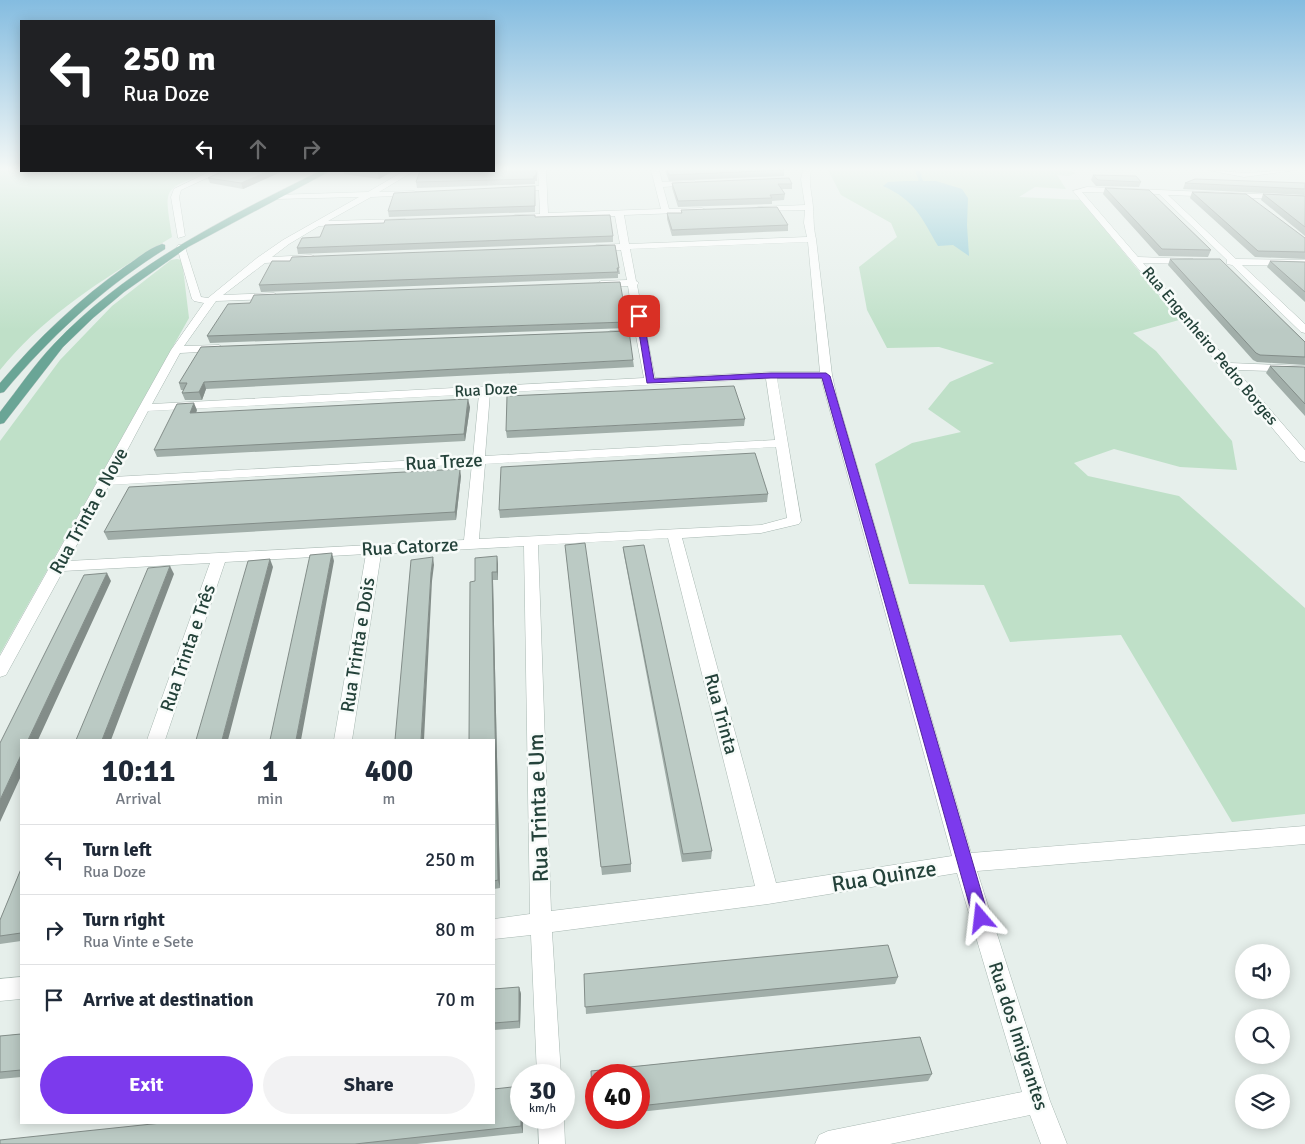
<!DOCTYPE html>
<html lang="en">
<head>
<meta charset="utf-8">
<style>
	body { margin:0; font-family:Signika,sans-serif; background:#f2f2f3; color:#1f2937; height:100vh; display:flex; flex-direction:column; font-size:19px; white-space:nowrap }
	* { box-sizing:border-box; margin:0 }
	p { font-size:16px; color:#747a83 }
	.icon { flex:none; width:28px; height:28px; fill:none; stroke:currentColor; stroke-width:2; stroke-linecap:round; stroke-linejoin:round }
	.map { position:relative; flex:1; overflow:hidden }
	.side { position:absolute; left:20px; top:739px; width:475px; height:385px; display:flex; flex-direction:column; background:#fff; border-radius:0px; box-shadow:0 2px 12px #0003 }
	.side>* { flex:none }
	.guide { position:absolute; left:20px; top:20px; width:475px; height:152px; border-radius:0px; box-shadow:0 2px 12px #0003; background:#202124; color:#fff; overflow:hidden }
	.fabs { position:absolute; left:1235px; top:944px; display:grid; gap:10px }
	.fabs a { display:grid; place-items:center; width:55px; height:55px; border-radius:50%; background:#fff; box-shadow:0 2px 12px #0003; font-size:25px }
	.speed { position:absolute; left:510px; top:1064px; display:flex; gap:10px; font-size:25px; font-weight:700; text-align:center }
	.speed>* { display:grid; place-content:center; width:65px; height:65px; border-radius:50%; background:#fff; box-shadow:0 2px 12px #0003; line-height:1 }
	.speed small { font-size:12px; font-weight:400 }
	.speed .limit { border:8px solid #d22; background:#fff; color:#111 }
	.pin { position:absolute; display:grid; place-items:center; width:42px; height:42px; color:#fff; margin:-21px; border-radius:10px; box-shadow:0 2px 8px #0006 }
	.me { position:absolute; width:55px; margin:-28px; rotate:343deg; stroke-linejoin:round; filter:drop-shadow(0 0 4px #0008) }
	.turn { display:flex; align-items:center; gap:18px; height:105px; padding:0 20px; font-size:22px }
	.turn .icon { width:65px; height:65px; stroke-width:2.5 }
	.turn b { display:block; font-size:35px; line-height:42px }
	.lanes { display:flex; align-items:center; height:48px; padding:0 20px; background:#0003; justify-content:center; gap:25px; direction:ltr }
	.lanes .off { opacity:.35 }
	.eta { display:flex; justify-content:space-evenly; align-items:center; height:85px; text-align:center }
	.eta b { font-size:30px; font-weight:800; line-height:35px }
	.button { display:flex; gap:10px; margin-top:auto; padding:10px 20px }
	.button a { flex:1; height:58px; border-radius:30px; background:#7c3aed; color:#fff; font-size:20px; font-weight:800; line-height:58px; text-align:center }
	.button a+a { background:#f2f2f3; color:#1f2937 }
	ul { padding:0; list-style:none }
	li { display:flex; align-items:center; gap:15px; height:70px; padding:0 20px; border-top:1px solid #e0e1e3 }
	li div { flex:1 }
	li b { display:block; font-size:19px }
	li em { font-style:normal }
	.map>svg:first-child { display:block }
	.green { fill:#bfe0c8 }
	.water { fill:#8ec9d4 }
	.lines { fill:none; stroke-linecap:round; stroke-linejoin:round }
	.stream { stroke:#8ec9d4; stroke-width:4 }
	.minor-casing { stroke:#a8b8b2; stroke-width:1 }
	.major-casing { stroke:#c2cac8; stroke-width:1 }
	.minor { fill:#fff; fill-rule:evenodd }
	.major { fill:#6aa596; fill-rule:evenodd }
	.wall { fill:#a1aea9 }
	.shaded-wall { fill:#838d89 }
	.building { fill:#bbcac4; stroke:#838d89 }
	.route { fill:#7c3aed; stroke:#51269a }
	.labels { text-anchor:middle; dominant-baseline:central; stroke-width:5; stroke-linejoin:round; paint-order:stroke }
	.far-street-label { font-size:16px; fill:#24423a; stroke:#f7fbf9 }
	.street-label { font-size:19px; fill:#24423a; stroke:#f7fbf9 }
	.near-street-label { font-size:22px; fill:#24423a; stroke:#f7fbf9 }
</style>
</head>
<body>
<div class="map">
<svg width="1305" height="1144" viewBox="0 0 1305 1144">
	<rect width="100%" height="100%" fill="#e6efeb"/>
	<path class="green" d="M0,170L21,171H210C162,191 164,185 172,237C110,275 47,312 0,370Z
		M828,170H1067L1076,173L1069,176L1057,175L1066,189L1035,187L1019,197L1081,200L1179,320L1133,333L1156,351L1232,441L1237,470L1180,467L1114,449L1074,463L1088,476L1179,496L1305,608V814L1232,822L1121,635L1010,642L984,585L909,584L875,464L912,443L961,432L928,409L950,382L994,363L939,347L887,348L867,310L859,267L897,237L891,223L841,195Z
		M177,259L182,260L189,318L0,654V441L60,360L112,306L171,260Z"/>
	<path class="water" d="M907,181H936L962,189L968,198L967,225L969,256L953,245L938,246C921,217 916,201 883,186L888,182Z"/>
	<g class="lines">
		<path class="stream" d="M917,170L921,181"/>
		<g class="minor-casing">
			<path id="minor" d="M538,170H546L548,213L661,209L651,170H659L662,182L695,181L696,183L692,185L663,187L669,209L702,208L706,210L705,212L624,215L629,244L807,237L804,223L805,210L758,211L754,209L758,207L805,205L801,179L803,170H811C808,183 812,194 813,207C814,220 813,226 816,239L832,375L837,398L971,853L1305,826V844L977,871L1050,1101L1067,1144H1041L1030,1115L890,1144H815L819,1135L828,1131L1022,1092L957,873L768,904L552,932L561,1075H537L531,935L494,939V919L530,914L524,546L381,554L352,740H334L366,554L225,562L165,740H147L210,563L63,571L6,675L0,677V656L171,350L204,303L194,301L192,299L177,247L178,245H184L185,247L201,297L208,298L257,258L283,240L359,197L276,199H273V195L368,192L404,171H414L379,192L414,191L418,193L414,195L371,197L328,221L405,219L409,221L408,223L319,226L289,244L272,257L311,255L314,256V260L265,263L223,295L274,293L279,296L274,299L216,301L184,346L219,345L224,348L219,351L180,353L152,404L644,378L636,336L610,337L605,334L610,331L635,330L628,286L601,287L596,284L601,281L627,280L621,250L596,251L592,248L596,245L620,244L615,216L512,219L511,217L515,215L540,214L539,190L514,191L510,189L514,187L539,186ZM808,242L820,372H771L655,378L637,285L639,283L636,281L630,249ZM777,378H821L952,856L776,883L682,538L761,533L799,524L801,521ZM766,379L775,440L485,456L490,393ZM479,394L473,457L113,477L148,411ZM776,447L787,518L761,525L479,539L485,464ZM472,464L464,540L68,561L109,485ZM668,538L755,886L551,911L538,545Z
				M1208,170L1244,173L1296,170L1244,177Z
				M211,171H222L181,190L179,197L185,236L178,238L171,197L174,189Z
				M1087,187L1305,196V200L1168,195L1236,259L1305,260V266L1242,265L1305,324V333L1301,332L1232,265L1227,264V260L1159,194L1082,192L1138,257L1193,259V263L1190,264L1143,263L1230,363L1305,366V372L1236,370L1305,450V462L1300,461L1073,191Z
				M21,977V999L0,1001V979Z
				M538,1118H564L565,1144H539Z"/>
		</g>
		<g class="major-casing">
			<path id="major" d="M320,171H330L188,247L124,292L93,318L63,347L4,423L0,424V412C18,389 34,365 54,344C128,266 225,218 320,171Z
				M162,244L165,245V249C103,288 51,336 4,392L0,393V383C37,339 79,299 126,266C137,259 149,248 162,244Z"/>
		</g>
		<use href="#minor" class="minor"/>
		<use href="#major" class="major"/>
	</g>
	<path class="wall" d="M494,170H537V181H535V184L417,188L416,182Z
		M665,170H784V176L669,181Z
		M283,171L243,189L210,183L208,178Z
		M344,171H393L379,179L344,174Z
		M1093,175L1141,182L1139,187L1096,186L1091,180Z
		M672,183L792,184V189H782L785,194L784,200L772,201V204L678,207L672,188Z
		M1185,183H1305V195L1183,189Z
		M1105,188L1211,250L1208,257L1159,256L1103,194Z
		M535,192V212L389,217L388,211Z
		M1192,192L1305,238V259L1255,257L1190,198Z
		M1263,194L1305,196V236L1261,200Z
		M681,210L788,225V231L672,236L667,219V213H681Z
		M535,217L613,236V242L298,254L297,248Z
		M1170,259L1305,342V365L1257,362L1253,360L1168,265Z
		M1270,261L1305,262V302L1267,267Z
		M619,268L620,274H618V278L261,292L259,285Z
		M627,322L628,328L210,343L207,336Z
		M633,360L634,367L206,389L202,400H185L182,393L183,390H181L179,383Z
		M1270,366L1305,367V416L1266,373Z
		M470,407L465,441L157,457L154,450L197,410L196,413Z
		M745,419L744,426L507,438L506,431Z
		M461,476L456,520L108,540L104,532Z
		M768,494L767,502L500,518L499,510Z
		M565,545L631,864V872L602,875Z
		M623,547L712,851L711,859L682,862L624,555Z
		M497,556L498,580H493L500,888L494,889V740L475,581Z
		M21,869V941L0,944V920Z
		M584,974L898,977L895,984L586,1014Z
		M519,987L521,994L520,1028L494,1030V989Z
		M21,1034V1077L0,1079V1036Z
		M920,1037L932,1074L928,1081L639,1112V1075H596V1117H594L591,1071Z
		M521,1118H523V1133L417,1144H0Z"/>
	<path class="shaded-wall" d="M269,171H283L243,189L241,183Z
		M382,171H393L379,179L378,173Z
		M204,382L206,389L202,400L199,392Z
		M468,399L470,407L465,441L464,434Z
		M194,403L197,410L193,420L190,413Z
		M460,469L461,476L456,520L455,512Z
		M332,553L334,561L301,740H296Z
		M497,556L498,564V580L497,572Z
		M433,557L434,565L432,581L424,740H421L431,573Z
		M270,559L273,567L228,740H222Z
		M170,566L174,574L111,740H102Z
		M492,572L493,580L500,888L498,880Z
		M107,573L111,581L38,740H28Z
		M21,755V776L0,822V800Z
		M519,987L521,994L520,1028L519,1021Z
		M521,1118H523V1133L521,1126Z"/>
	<path class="building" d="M494,170H536V176H534V179L416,182L420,171H494Z
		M667,170H784L669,175Z
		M224,171H269L241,183L208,178Z
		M361,171H382L378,173Z
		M1093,175L1136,176L1141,182L1098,180Z
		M789,178L792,184H778L785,194L770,195L772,198L678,201L672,183Z
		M1195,179L1305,183V189L1185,183Z
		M535,186V206L388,211L394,193Z
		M1105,188L1149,190L1211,250L1162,249Z
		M1192,192L1246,194L1305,238V252L1258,251Z
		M1263,194L1305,196V227Z
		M777,207L788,225L672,230L667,213H682L681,210Z
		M535,215V217L610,215L613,236L297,248L302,238L320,237L325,225L384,223L385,220Z
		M615,245L619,268H617L618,272L259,285L272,261H290L292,257Z
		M1170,259H1220L1305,342V357L1260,355L1256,353Z
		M1270,261L1305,262V292Z
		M620,282L627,322L207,336L228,304L250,303L254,295Z
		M629,331L633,360L204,382L199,392L182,393L187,383H179L201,347Z
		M1270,366L1305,367V404Z
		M734,386L745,419L506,431L507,396Z
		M468,399L464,434L154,450L177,404L194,403L190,413Z
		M755,453L768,494L499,510L501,467Z
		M460,469L455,512L104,532L129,487Z
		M585,543L631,864L601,867L565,545Z
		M644,545L712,851L683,854L623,547Z
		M332,553L296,740H270L310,555Z
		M497,556V572H492L498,880L494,881V740H469L470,582L475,581V558Z
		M433,557L431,573L421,740H395L411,560Z
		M270,559L222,740H196L248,561Z
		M170,566L102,740H76L148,568Z
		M107,573L28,740H21V755L0,800V743L84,575Z
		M21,869V933L0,936V920Z
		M888,945L898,977L585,1007L584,974Z
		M519,987V1021L494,1023V989Z
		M21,1034V1070L0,1072V1036Z
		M920,1037L932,1074L639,1106V1075H596V1110H593L591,1071Z
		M521,1086V1126L355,1144H0V1140L171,1122H494V1089Z"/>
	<linearGradient id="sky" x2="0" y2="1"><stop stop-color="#84bce0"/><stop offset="0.51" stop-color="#f4f8f6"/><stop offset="1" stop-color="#f4f8f6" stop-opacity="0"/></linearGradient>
	<rect width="1305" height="331" fill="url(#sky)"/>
	<path class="route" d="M636,314L643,316L654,379L771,373H826L830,376L989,918L987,923L981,925L975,923L973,918L822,378H771L647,383Z"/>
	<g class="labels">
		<g class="far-street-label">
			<text transform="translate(1210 346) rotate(50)">Rua Engenheiro Pedro Borges</text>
			<text transform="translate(486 390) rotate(-3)">Rua Doze</text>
		</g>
		<g class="street-label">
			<text transform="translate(444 462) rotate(-3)">Rua Treze</text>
			<text transform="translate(89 511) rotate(-61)">Rua Trinta e Nove</text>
			<text transform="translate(410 547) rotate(-3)">Rua Catorze</text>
			<text transform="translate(358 645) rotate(-81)">Rua Trinta e Dois</text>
			<text transform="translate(188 648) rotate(-71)">Rua Trinta e Três</text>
			<text transform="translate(721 714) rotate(75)">Rua Trinta</text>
			<text transform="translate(1018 1036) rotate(72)">Rua dos Imigrantes</text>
		</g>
		<g class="near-street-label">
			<text transform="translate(538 808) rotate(-92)">Rua Trinta e Um</text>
			<text transform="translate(884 876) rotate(-9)">Rua Quinze</text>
		</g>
	</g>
</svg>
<div class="fabs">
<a><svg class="icon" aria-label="sound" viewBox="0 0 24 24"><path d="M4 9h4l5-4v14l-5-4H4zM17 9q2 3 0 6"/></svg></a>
<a><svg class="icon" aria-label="search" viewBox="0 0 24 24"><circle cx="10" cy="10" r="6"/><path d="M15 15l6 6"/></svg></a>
<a><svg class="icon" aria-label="layers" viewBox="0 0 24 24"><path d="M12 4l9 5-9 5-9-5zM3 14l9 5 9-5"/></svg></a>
</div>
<div class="speed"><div>30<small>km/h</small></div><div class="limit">40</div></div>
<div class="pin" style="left:639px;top:316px;background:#d93025"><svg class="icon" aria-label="arrive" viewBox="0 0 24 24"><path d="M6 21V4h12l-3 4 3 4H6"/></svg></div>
<svg class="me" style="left:981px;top:918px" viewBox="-20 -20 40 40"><path d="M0-17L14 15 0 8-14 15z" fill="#7c3aed" stroke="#fff" stroke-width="4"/></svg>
<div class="guide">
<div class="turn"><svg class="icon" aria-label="left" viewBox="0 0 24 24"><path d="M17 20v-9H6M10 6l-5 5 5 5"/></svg><div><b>250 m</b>Rua Doze</div></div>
<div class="lanes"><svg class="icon" aria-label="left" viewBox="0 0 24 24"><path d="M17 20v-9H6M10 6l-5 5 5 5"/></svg><svg class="icon off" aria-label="ahead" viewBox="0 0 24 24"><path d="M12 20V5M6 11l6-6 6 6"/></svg><svg class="icon off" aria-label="right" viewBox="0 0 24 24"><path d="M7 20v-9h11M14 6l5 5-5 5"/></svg></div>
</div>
<section class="side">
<div class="eta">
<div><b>10:11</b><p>Arrival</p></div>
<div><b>1</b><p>min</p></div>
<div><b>400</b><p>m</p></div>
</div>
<ul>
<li><svg class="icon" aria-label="left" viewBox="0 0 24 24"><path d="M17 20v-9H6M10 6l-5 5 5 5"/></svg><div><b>Turn left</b><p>Rua Doze</p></div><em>250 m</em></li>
<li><svg class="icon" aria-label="right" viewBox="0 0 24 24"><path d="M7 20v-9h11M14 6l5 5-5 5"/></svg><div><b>Turn right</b><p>Rua Vinte e Sete</p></div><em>80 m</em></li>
<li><svg class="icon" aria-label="arrive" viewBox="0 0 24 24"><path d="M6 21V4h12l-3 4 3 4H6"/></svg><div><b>Arrive at destination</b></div><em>70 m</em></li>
</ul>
<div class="button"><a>Exit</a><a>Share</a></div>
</section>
</div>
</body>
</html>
